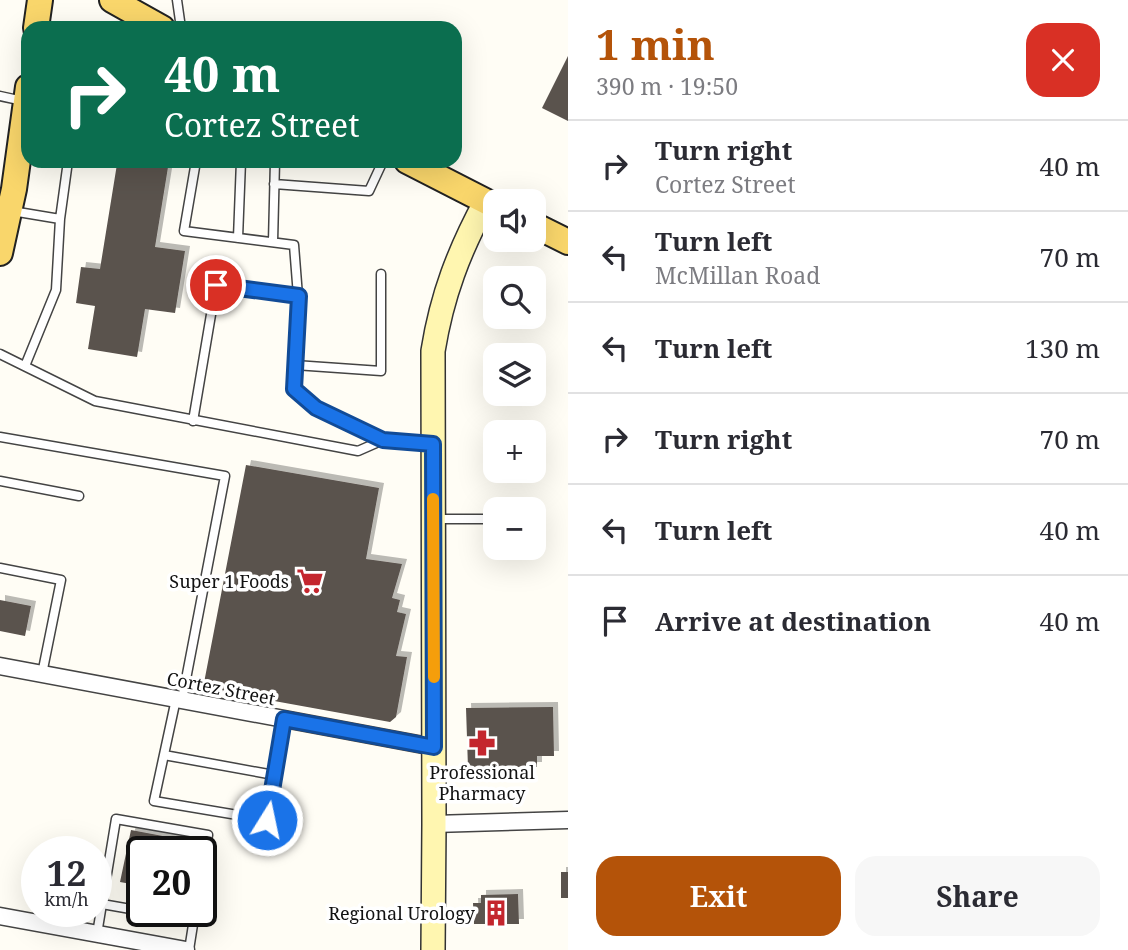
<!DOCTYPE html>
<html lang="en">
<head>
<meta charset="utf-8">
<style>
	body { margin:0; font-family:"Noto Serif",serif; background:#f7f7f7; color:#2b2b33; height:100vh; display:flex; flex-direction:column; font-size:26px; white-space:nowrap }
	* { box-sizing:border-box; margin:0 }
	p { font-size:23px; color:#7c7c81 }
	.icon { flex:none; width:38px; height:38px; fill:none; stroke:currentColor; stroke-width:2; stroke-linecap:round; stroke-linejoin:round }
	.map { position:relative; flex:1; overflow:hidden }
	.drawer { display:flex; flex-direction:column; background:#fff; width:560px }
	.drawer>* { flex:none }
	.top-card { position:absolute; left:21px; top:21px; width:441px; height:147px; border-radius:21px; box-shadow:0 7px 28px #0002; background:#0b6e4f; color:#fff; overflow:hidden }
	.buttons { position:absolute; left:483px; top:189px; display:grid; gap:14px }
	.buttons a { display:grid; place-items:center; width:63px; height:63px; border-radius:14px; background:#fff; box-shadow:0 7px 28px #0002; font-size:35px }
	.speed { position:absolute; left:21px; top:836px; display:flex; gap:14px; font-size:35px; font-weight:700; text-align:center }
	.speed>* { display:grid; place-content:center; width:91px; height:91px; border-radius:50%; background:#fff; box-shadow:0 7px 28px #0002; line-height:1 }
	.speed small { font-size:18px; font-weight:400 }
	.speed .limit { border:4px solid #111; border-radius:10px; background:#fff; color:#111 }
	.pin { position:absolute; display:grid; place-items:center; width:60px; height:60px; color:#fff; margin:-30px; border:4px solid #fff; border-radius:50%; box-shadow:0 2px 7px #0007 }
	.me { position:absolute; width:77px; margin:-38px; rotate:10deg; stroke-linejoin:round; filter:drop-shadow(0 0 5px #0008) }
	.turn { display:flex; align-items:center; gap:24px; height:147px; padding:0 28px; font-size:32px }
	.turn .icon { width:91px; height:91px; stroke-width:2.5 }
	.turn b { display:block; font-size:49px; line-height:60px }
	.round { display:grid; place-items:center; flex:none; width:74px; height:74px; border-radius:21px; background:#f7f7f7 }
	.summary { display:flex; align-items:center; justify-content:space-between; height:119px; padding:0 28px }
	h1 { font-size:42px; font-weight:700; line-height:52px; color:#b45309 }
	.primary-button { display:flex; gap:14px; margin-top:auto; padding:14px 28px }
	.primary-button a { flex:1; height:80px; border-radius:21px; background:#b45309; color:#fff; font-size:28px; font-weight:700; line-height:80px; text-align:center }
	.primary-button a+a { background:#f7f7f7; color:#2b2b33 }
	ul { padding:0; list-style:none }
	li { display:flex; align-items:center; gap:21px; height:91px; padding:0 28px; border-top:2px solid #e1e1e2 }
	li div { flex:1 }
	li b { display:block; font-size:26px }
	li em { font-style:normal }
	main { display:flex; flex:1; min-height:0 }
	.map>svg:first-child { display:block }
	.building { fill:#5a524d; filter:url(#shadow) }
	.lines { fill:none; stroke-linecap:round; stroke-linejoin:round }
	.lane-casing { stroke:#444; stroke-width:11 }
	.street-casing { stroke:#444; stroke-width:19 }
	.secondary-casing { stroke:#333; stroke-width:26 }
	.primary-casing { stroke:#222; stroke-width:28 }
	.lane { stroke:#fff; stroke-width:8 }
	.street { stroke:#fff; stroke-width:16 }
	.secondary { stroke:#fff6b0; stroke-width:23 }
	.primary { stroke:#f9d66b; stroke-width:24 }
	.route-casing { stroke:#114b97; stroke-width:18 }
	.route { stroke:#1a73e8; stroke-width:12 }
	.slow { stroke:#f59e0b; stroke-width:12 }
	.labels { text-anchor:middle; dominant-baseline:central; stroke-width:7; stroke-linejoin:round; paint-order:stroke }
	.poi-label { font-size:18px; fill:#111; stroke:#fff; text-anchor:end }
	.street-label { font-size:18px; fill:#111; stroke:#fff }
</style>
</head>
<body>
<main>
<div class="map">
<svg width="568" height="950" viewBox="0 0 568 950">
	<defs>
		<filter id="shadow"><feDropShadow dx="5" dy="-5" stdDeviation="0" flood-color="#0004"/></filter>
	</defs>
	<rect width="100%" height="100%" fill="#fffdf5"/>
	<path class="building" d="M568,56V121L542,108Z
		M107,161H169L155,247L185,251L175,313L145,309L137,357L88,349L95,306L76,303L81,267L100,269L117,164Z
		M246,465L379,488L366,559L402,564L392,598L400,600L397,612L406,614L396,656L407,657L396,717L390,722L203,688Z
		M0,600L31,606L25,636L0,631Z
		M553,707L554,756H537V767L468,768L466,708Z
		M131,830L184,840L181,852H142V886L120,882Z
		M561,872H568V898H561Z
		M518,894L519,924H474L473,903H481V895Z"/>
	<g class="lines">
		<g class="lane-casing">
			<path id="lane" d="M177,0L181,28
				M0,96L23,101
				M196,161L184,231L294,245L298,296
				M274,184L369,191L383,161
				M12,211L60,219L68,161
				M238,238L241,161
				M273,242L275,161
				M0,354L95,401L358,451L383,440L430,444
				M295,365L381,371V274
				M25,366L56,290L60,219
				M193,421L216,285L298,296L294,389L316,408L383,440
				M0,437L225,476L182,700
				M0,481L79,496
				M436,519H495
				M0,568L61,580L42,674
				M176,699L154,801L267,820L284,719
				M164,755L274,775
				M102,904L142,911
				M146,912L194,920
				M97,934L116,819L208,835L201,874
				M189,950L195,912"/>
		</g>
		<g class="street-casing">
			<path id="street" d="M0,666L434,747
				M434,824L568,820
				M0,916L186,950"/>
		</g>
		<g class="secondary-casing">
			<path id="secondary" d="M433,950L434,824L433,351C442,295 459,251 486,201"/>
		</g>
		<g class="primary-casing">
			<path id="primary" d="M112,0L162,28
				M36,28L40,0
				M407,161L495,206
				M534,225L568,242
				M0,253L14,189L28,87"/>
		</g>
		<use href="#lane" class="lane"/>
		<use href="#street" class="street"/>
		<use href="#secondary" class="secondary"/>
		<use href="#primary" class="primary"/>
	</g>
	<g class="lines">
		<g class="route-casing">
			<path id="route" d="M216,285L299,296L294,389L316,408L383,440L433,444L434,747L284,719L267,820"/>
		</g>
		<use href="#route" class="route"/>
		<path class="slow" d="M433,499L434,677"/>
	</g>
	<defs>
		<g id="supermarket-bare" transform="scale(2.1)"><path d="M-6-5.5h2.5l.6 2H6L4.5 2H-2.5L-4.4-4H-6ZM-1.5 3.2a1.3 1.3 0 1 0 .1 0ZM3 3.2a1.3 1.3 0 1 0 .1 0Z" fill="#c4262e" stroke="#fff" stroke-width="2.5" paint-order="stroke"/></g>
		<g id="pharmacy-bare" transform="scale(2.1)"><path d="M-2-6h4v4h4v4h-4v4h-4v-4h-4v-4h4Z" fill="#c4262e" stroke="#fff" stroke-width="2.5" paint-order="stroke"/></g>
		<g id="building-bare" transform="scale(2.1)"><path d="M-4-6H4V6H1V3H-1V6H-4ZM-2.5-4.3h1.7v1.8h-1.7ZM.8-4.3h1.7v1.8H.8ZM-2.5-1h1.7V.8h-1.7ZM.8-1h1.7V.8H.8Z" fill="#c4262e" stroke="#fff" stroke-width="2.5" paint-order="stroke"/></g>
	</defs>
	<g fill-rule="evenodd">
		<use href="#supermarket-bare" x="310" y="581"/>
		<use href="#pharmacy-bare" x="482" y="743"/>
		<use href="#building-bare" x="496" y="913"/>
	</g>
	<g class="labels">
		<g class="poi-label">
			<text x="289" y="581">Super 1 Foods</text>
			<text x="482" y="772" text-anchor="middle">Professional<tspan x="482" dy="21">Pharmacy</tspan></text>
			<text x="475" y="913">Regional Urology</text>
		</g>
		<g class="street-label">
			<text transform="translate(221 688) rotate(11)">Cortez Street</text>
		</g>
	</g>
</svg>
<div class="buttons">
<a><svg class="icon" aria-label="sound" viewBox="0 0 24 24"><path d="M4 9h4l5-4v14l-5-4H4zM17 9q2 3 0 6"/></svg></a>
<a><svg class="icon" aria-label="search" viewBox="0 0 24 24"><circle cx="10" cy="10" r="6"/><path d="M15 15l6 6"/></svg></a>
<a><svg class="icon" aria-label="layers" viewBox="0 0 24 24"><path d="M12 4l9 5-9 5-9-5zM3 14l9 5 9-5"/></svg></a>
<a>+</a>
<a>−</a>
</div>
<div class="speed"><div>12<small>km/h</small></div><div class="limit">20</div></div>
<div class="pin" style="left:216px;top:285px;background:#d93025"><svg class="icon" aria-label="arrive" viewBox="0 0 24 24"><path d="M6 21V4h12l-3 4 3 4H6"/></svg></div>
<svg class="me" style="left:267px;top:820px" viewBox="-20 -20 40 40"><circle r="17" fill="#1a73e8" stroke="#fff" stroke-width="3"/><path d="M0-11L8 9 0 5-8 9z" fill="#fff"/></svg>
<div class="top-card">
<div class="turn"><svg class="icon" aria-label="right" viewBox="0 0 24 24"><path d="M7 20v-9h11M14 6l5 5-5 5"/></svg><div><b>40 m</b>Cortez Street</div></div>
</div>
</div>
<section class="drawer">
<div class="summary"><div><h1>1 min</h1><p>390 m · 19:50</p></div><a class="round" style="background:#d93025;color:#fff"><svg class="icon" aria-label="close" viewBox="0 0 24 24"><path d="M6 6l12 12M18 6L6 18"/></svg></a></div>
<ul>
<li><svg class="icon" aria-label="right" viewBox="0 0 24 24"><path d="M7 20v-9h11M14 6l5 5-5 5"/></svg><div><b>Turn right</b><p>Cortez Street</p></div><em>40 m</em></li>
<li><svg class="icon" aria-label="left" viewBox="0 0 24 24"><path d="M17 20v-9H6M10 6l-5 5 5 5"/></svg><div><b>Turn left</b><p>McMillan Road</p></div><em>70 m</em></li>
<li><svg class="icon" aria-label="left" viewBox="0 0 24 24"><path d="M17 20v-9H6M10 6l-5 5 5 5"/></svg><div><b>Turn left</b></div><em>130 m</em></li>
<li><svg class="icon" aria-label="right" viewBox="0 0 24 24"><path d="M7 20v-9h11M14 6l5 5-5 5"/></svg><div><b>Turn right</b></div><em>70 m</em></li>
<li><svg class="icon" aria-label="left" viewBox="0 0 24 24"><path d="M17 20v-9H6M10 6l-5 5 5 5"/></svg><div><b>Turn left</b></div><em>40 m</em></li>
<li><svg class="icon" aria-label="arrive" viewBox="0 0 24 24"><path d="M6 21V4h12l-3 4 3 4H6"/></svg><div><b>Arrive at destination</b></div><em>40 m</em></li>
</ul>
<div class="primary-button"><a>Exit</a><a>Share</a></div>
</section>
</main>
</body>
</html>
